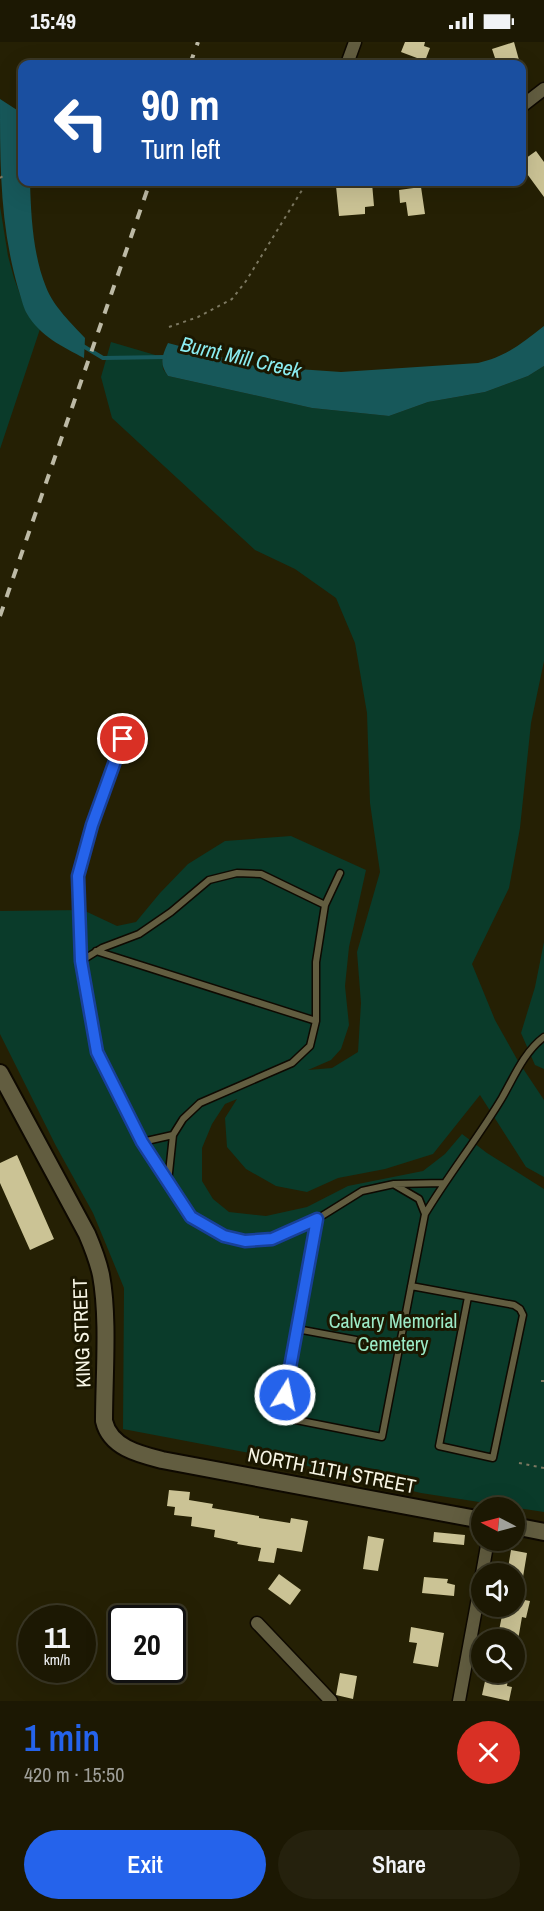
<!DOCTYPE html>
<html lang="en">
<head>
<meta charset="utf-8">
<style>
	body { margin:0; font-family:"Archivo Narrow",sans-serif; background:#25210d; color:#f1f3f6; height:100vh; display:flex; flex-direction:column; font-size:22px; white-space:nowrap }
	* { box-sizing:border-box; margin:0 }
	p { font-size:20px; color:#a0a09a }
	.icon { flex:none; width:33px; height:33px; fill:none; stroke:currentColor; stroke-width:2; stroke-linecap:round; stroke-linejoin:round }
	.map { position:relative; height:1659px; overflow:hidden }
	.drawer { display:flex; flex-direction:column; background:#1c1803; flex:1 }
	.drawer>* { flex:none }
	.top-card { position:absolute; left:18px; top:18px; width:508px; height:126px; border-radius:12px; box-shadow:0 6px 24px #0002,0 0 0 2px #3a3725; background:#1a4fa0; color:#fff; overflow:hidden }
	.needle { width:39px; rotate:276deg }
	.fabs { position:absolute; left:471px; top:1455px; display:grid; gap:12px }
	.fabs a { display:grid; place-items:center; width:54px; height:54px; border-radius:50%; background:#1c1803; box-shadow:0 6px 24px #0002,0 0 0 2px #3a3725; font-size:30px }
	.speed { position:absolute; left:18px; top:1563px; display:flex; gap:12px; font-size:30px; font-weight:700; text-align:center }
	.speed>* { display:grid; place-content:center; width:78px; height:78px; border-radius:50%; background:#1c1803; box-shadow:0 6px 24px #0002,0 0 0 2px #3a3725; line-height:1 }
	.speed small { font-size:15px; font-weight:400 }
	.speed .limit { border:3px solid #111; border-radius:9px; background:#fff; color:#111 }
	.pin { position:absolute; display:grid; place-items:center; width:51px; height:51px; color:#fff; margin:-26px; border:3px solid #fff; border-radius:50%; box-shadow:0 2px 6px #0007 }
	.me { position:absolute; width:66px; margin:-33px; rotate:10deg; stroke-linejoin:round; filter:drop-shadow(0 0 4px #0008) }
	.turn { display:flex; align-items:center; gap:21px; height:126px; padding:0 24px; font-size:27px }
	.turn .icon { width:78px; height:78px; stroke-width:2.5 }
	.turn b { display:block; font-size:42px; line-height:51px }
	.round { display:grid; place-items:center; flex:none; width:63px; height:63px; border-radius:32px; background:#25210d }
	.head { display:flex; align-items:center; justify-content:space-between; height:102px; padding:0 24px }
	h1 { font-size:36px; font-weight:600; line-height:45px; color:#2563eb }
	.button { display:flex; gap:12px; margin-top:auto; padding:12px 24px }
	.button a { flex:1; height:69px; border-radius:36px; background:#2563eb; color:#fff; font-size:24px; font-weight:600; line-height:69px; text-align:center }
	.button a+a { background:#25210d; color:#f1f3f6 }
	.status { display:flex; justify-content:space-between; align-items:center; height:42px; padding:0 30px; background:#1c1803; direction:ltr }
	.status svg { height:16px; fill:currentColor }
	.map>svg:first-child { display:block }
	.green { fill:#0a3b2a }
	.water { fill:#17585a }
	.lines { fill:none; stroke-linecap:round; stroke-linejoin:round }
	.stream { stroke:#17585a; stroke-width:4 }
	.building { fill:#cbc395 }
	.lane-casing { stroke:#0e0900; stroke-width:9 }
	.street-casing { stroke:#0e0900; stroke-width:15 }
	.secondary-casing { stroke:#0e0900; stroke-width:20 }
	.path { stroke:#7c7861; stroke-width:2; stroke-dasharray:3 4.5; stroke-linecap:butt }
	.lane { stroke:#625d40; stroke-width:6 }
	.street { stroke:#625d40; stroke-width:12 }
	.secondary { stroke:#625d40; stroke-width:16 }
	.rail { stroke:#bdbaa6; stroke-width:4; stroke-dasharray:10 10; stroke-linecap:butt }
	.route-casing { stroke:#184099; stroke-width:15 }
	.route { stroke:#2563eb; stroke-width:10 }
	.labels { text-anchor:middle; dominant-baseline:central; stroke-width:6; stroke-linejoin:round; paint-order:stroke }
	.park-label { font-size:20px; fill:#9cebc7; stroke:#1b1700 }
	.street-label { font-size:20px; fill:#f8f6e5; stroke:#1b1700 }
	.water-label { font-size:21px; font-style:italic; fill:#8bedf1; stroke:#1b1700 }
</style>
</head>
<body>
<div class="status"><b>15:49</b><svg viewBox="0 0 49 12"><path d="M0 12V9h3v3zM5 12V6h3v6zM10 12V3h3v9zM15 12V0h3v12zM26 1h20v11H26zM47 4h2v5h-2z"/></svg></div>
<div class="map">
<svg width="544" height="1659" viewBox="0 0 544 1659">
	<rect width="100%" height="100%" fill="#252004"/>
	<path class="green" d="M0,164L8,214L14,236L27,272L40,287L0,407Z
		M111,300L162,315L163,327L168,334L312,366L389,374L428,360L485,350L528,334L544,324V619L531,681L520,786L509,846L472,922L495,978L518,1019L544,1058V1135L526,1125L480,1053L433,1112L385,1127L338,1136L307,1150L276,1144L246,1127L227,1105L225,1076L237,1057L225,1062L212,1082L202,1106V1139L213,1157L229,1170L266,1174L307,1165L348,1144L423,1129L445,1112L462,1092L487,1111L544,1147V1470L421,1451L270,1415L123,1387L124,1246L93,1171L56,1104L0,992V869L83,868L117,884L136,880L160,851L188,822L225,799L291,794L366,828L349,905L345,944L349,983L341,1007L331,1018L308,1028L332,1026L358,1010L361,961L357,910L380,830L370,761L367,671L355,601L336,556L295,527L255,508L112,376L101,335Z
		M544,900V1027L535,1023L521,991L535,945Z"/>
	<path class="water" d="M0,57L17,68L22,77V140H30C31,174 33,213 46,245C53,264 72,282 85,296L84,316C63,305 40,294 27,272C23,265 21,255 18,246C0,183 0,123 0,57Z
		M544,284V324L528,334L485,350L428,360L389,374L312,366L168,334C159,322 162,314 168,301L255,324L341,330L478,321C506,315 522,301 544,284Z"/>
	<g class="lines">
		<path class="stream" d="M83,304L103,316L165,315"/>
	</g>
	<path class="building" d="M405,0H425L424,4L430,6L425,19L401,10Z
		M514,0L519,18L506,22H497L492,7Z
		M536,109L544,120V155L522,125V119Z
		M372,141L374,164L365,165V172L339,174L336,144Z
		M421,145L425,172L408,174L406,160L400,161L399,148Z
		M17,1113L54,1197L30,1208L0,1141V1121Z
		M169,1448L190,1450L189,1458L213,1462L212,1466L259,1474V1476L290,1481L291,1476L308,1479L302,1510L277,1506L274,1521L258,1519L261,1506L237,1502L238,1500L214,1495L215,1488L191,1484L192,1475L174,1473L175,1465L167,1464Z
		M434,1490L465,1493L464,1503L433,1500Z
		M368,1494L384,1497L378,1529L363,1527Z
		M511,1508L527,1511L520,1553L514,1552V1532H507Z
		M279,1532L301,1548L290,1563L268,1547Z
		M424,1535L448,1537L447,1541L455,1543L454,1554L422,1551Z
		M514,1556L530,1559L526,1576L522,1575L518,1598H497L504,1564H514Z
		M411,1585L444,1591L438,1625L413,1621L417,1601L409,1600Z
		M487,1630H509L507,1644L512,1645L509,1659L482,1653Z
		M340,1631L357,1634L353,1657L336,1653Z"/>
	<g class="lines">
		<g class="lane-casing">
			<path id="lane" d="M123,697L92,783L78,834L81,919L97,1010L142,1100L191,1175L224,1194L245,1199L272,1197L309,1182L362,1149L394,1142L444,1141
				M96,909L316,979
				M81,919L102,906L139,892L171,870L209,838L237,831L261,832L325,863
				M142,1100L173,1093
				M168,1140L173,1093L183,1077L200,1061L292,1021L310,1004L316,979V920L325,863L340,831
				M425,1172C449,1132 478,1096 502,1056C514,1035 524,1010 544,995
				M317,1177L281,1375L382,1395L425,1172L419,1157L395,1143
				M411,1244L514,1263L520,1267L523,1273L493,1416L439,1404L468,1255
				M297,1287L399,1306"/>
		</g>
		<g class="street-casing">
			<path id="street" d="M347,22L355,0
				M522,64L544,47
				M482,1532L488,1498
				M257,1581L331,1659
				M459,1659L482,1534"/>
		</g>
		<g class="secondary-casing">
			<path id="secondary" d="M0,1031L87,1192C93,1206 98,1219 101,1233C109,1276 104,1334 104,1379C110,1405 138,1412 162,1418L482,1478
				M514,1484L544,1490"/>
		</g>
		<path class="path" d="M0,136L3,134
			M169,285L198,275L232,257L246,239L307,140
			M541,1339H544
			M519,1421L544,1426"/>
		<use href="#lane" class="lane"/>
		<use href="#street" class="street"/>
		<use href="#secondary" class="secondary"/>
		<path class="rail" d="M190,22L198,0
			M0,574L150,140"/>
	</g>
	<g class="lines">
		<g class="route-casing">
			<path id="route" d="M123,697L92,783L78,834L81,919L97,1010L142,1100L191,1175L224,1194L245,1199L272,1197L317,1177L285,1353"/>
		</g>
		<use href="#route" class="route"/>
	</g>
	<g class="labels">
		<g class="park-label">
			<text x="393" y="1278">Calvary Memorial<tspan x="393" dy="23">Cemetery</tspan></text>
		</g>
		<g class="street-label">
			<text transform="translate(81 1291) rotate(-92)">KING STREET</text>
			<text transform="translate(332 1428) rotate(11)">NORTH 11TH STREET</text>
		</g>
		<g class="water-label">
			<text transform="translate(241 315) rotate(13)">Burnt Mill Creek</text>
		</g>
	</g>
</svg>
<div class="fabs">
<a><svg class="needle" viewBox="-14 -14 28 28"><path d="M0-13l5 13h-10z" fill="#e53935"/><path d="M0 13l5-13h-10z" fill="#a0a09a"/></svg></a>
<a><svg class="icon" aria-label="sound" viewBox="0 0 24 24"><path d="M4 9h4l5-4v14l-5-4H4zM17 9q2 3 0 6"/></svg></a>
<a><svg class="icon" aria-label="search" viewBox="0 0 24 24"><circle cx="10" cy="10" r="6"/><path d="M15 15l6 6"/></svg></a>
</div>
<div class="speed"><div>11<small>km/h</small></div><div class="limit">20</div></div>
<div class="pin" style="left:123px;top:697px;background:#d93025"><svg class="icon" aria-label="arrive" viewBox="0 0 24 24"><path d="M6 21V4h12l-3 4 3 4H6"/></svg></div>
<svg class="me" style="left:285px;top:1353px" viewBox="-20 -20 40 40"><circle r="17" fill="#2563eb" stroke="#fff" stroke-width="3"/><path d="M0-11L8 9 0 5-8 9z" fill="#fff"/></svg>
<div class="top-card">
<div class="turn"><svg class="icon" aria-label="left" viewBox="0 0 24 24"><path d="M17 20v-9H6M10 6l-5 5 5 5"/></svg><div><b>90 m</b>Turn left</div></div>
</div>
</div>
<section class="drawer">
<div class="head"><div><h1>1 min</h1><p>420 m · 15:50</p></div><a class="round" style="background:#d93025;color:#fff"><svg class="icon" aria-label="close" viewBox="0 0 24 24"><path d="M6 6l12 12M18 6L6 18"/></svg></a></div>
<div class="button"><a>Exit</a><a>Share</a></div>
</section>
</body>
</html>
